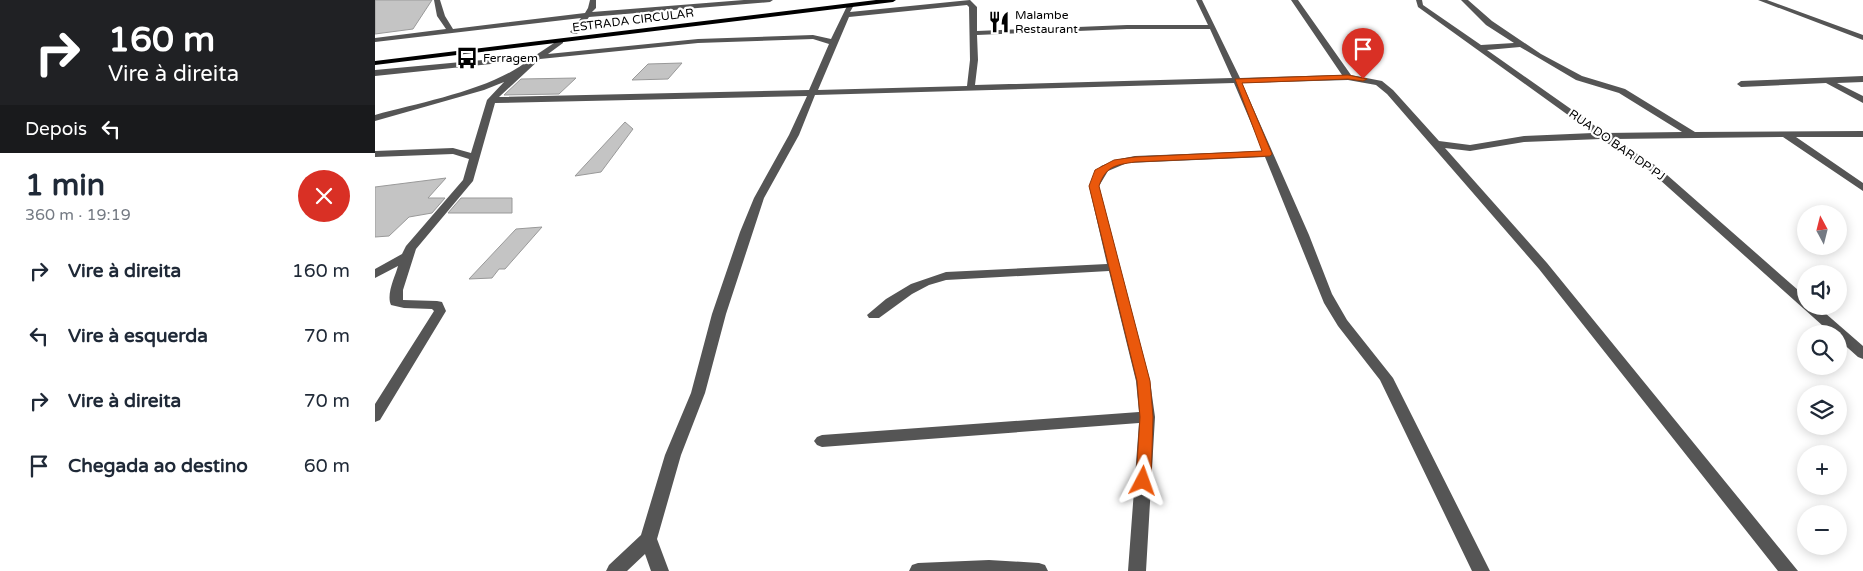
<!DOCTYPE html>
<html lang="pt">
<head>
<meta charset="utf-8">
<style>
	body { margin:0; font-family:"Varela Round",sans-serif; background:#f2f2f3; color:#1f2937; height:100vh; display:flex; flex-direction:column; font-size:19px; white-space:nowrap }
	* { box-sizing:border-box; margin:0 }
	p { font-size:16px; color:#747a83 }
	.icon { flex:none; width:28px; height:28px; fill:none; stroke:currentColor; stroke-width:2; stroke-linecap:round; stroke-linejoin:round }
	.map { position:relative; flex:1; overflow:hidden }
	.side { display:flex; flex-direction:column; background:#fff; width:375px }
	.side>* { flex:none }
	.guide { background:#202124; color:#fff; overflow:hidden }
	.needle { width:32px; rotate:353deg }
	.fabs { position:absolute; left:1422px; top:205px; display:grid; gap:10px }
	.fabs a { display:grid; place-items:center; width:50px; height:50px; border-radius:50%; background:#fff; box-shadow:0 2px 12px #0003; font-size:25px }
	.pin { position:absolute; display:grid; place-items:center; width:42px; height:42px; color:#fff; margin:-51px -21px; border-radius:50% 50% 50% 0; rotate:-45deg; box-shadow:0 0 5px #0007 }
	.pin .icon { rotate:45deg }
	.me { position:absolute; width:55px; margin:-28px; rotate:4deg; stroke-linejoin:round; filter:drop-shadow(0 0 4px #0008) }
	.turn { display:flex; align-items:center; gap:18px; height:105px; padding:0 25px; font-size:22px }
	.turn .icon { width:65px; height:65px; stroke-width:2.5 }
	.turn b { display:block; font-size:35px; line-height:42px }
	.then { display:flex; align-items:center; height:48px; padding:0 25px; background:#0003; gap:10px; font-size:19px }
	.round { display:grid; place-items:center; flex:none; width:52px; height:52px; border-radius:26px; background:#f2f2f3 }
	.head { display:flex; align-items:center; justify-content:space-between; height:85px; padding:0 25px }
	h1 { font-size:30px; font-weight:700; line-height:38px }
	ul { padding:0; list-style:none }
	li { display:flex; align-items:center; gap:15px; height:65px; padding:0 25px }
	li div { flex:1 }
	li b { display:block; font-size:19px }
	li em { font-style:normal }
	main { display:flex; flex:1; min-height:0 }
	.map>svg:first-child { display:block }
	.building { fill:#c4c4c4; stroke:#999 }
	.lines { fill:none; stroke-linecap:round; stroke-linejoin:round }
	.minor { fill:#555; fill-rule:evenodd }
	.major { fill:#000; fill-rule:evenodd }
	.route { fill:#ea580c; stroke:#983908 }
	.labels { text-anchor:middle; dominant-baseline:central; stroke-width:4.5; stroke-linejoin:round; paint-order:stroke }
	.far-poi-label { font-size:12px; fill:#000; stroke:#fff; text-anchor:start }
	.far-street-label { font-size:12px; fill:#000; stroke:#fff }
</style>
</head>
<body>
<main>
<section class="side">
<div class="guide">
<div class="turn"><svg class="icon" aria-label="right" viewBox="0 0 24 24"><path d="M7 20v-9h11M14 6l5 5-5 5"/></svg><div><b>160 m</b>Vire à direita</div></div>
<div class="then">Depois<svg class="icon" aria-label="left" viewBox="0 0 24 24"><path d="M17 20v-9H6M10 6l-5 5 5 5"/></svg></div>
</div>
<div class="head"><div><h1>1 min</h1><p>360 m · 19:19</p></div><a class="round" style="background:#d93025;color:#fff"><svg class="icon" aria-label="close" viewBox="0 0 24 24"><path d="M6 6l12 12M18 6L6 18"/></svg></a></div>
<ul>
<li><svg class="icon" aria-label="right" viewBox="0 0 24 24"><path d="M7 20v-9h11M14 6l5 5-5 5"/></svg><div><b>Vire à direita</b></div><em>160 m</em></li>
<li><svg class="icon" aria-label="left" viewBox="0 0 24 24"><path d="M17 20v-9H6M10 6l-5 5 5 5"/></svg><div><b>Vire à esquerda</b></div><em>70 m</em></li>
<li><svg class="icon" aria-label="right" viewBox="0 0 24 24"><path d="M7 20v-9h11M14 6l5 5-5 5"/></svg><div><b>Vire à direita</b></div><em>70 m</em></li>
<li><svg class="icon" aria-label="arrive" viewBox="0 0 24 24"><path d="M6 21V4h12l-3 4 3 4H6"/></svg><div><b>Chegada ao destino</b></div><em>60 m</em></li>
</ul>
</section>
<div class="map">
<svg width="1488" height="571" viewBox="0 0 1488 571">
	<rect width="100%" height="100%" fill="#fff"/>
	<path class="building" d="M0,0H57L38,29L0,34Z
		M307,63L293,79L257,80L273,64Z
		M201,78L184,94L129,95L146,79Z
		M250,122L258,129L226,172L200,176Z
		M71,178L53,198H70L57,213L34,217L14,236L0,237V187Z
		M86,198H137V213H73Z
		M167,227L130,269H124L117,278L94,279L141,229Z"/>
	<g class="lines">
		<path class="minor" d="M59,0H65L70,16L78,29L210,13L213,8L215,0H221V8L217,12L369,0H398L395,2L214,17L202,34H199L195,32L206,18L0,42V38L71,29L62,16Z
			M595,0L602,7V31L752,25H833L821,0H827L865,78L967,75L916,0H923L976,75L1007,81L1018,90L1064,141L1095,145L1149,136L1218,133L1043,7L1041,0H1047L1048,5L1106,45L1139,43L1111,25L1086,0H1093L1117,21L1166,54L1207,76L1250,89L1320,132L1488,131V137H1421L1488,183V191L1408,137L1239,139L1283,167L1431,297V306H1442L1488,346V359L1483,357L1464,340V334H1457L1275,171L1226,139L1149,142L1095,151L1070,148L1172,263L1423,571H1403L1164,269L1012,94L1001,85L973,80L867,83L934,235L957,294L972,320L1018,378L1115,571H1097L1005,380L963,326L949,303L890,157L752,163L733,171L724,186L775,381L780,417L771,571H753L764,423L447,447L442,445L439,441L442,437L447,435L764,412L761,381L734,271L571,280L554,285L537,294L504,318H494L492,315L511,299L536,284L571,272L732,264L714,186L726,166L745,159L760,156L888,151L859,83L440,95L424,135L389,198L351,314L330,393L306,455L282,539L294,571H276L270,554L252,571H231L234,565L266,535L290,455L316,393L337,314L365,232L379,198L414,135L432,96L120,103L98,181L41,249L28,290V300L62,301L67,302L71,311L5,420L0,422V404L59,311L57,309L29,308L16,305C11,294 20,277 23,266L0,278V269L27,254L31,246L88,180L94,159L78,154L0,157V151L78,148L96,153L112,100L129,82L109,90L0,121V115C47,102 116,90 154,60L0,76V70L161,55L185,39H188V43L173,54L323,39L438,35L456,39L473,4L479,5L475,12ZM592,5L594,7L595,60L592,86L443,90L474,17ZM752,29H835L857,78L600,85L603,60L602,35ZM438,39L454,44L434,90L124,97L165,59L323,43ZM1145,47L1201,80L1244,93L1307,132L1230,133L1112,50Z
			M1383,0H1392L1488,35V40Z
			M1488,76V82L1462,83L1488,96V103L1451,83L1366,87L1362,84L1366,81Z
			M614,560L664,563L670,565L673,571H534L537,565L543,563Z"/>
		<path class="major" d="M501,0H521L518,2L0,65V61Z"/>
	</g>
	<path class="route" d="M973,75L992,79L988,81L973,79L867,83L897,154L895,156L760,162C740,165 731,166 724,186L775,381L778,417L776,481L774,485H763L761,481L765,417L762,381L714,186L720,170L739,160L760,157L887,151L860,79Z"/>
	<defs>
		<g id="restaurant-bare" transform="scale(1.725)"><path d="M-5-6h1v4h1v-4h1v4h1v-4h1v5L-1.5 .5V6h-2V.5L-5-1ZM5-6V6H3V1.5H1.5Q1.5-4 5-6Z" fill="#000" stroke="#fff" stroke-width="2.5" paint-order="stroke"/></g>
		<g id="bus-bare" transform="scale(1.725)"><path d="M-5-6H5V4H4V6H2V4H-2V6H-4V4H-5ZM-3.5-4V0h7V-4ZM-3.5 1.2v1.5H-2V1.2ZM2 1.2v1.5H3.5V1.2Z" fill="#000" stroke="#fff" stroke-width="2.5" paint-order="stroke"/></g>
	</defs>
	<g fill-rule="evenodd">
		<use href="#restaurant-bare" x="624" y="22"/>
		<use href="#bus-bare" x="92" y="58"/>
	</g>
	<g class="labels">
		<g class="far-poi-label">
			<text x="640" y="15">Malambe<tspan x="640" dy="14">Restaurant</tspan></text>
			<text x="108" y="58">Ferragem</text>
		</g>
		<g class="far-street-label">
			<text transform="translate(258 20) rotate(-7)">ESTRADA CIRCULAR</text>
			<text transform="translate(1242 145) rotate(35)">RUA DO BAR DP PJ</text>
		</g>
	</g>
</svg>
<div class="fabs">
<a><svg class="needle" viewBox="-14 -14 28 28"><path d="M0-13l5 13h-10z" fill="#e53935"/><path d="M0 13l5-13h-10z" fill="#747a83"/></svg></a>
<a><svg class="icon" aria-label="sound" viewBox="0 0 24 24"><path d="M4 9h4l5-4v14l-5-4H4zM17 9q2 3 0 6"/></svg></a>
<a><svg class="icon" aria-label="search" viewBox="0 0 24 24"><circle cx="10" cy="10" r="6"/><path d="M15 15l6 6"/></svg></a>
<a><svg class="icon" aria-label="layers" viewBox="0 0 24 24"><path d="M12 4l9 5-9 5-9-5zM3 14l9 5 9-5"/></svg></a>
<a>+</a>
<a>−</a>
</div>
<div class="pin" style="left:988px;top:79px;background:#d93025"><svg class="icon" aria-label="arrive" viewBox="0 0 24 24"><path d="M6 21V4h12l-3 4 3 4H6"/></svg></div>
<svg class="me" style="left:768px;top:481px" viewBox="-20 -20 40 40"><path d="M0-17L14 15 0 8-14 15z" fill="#ea580c" stroke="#fff" stroke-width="4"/></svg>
</div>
</main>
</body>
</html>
